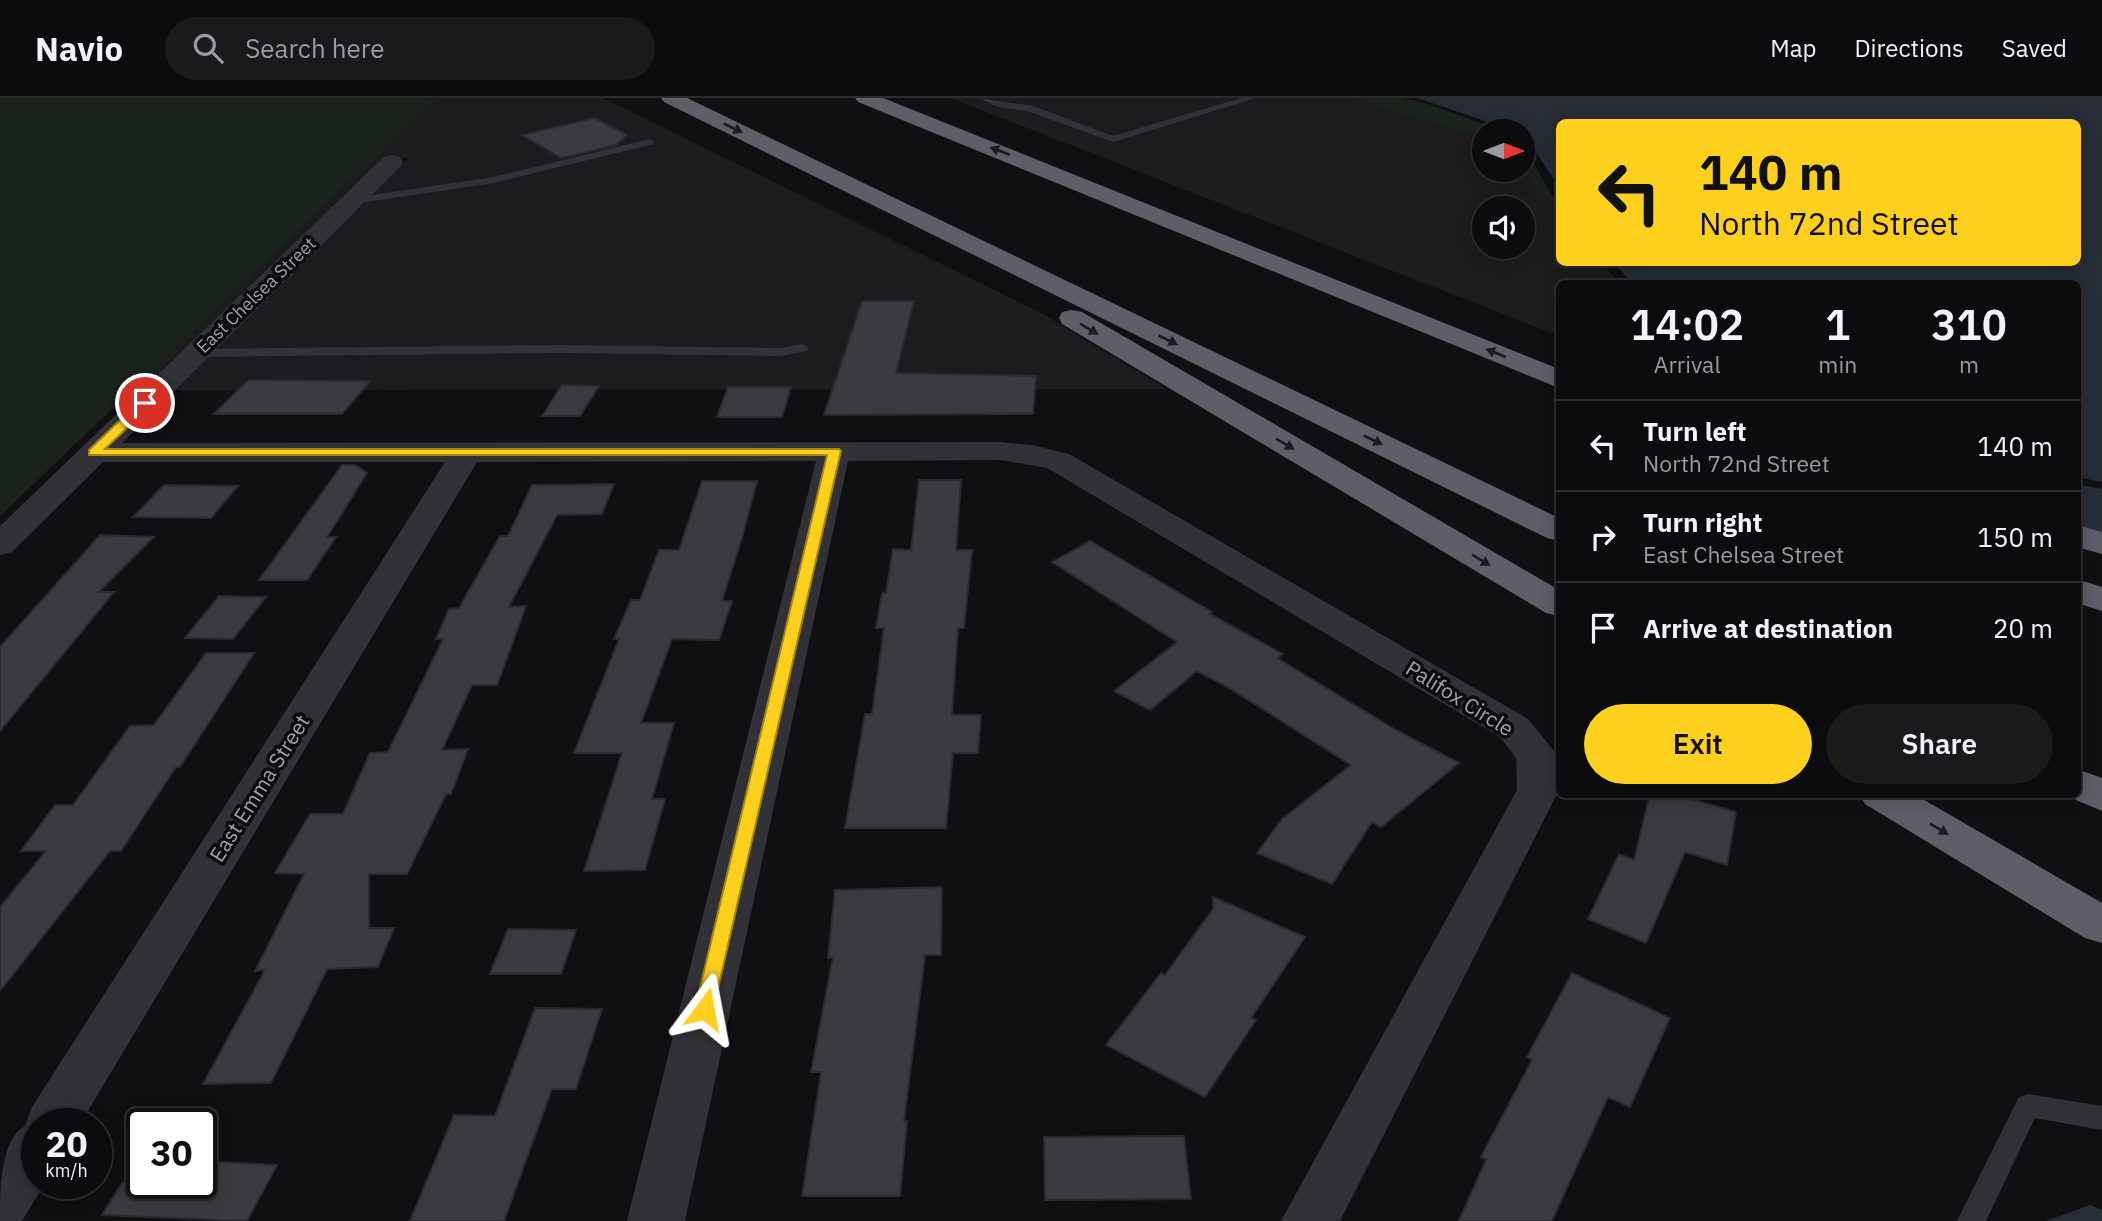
<!DOCTYPE html>
<html lang="en">
<head>
<meta charset="utf-8">
<style>
	body { margin:0; font-family:"IBM Plex Sans",sans-serif; background:#1a1a1c; color:#f1f3f6; height:100vh; display:flex; flex-direction:column; font-size:26px; white-space:nowrap }
	* { box-sizing:border-box; margin:0 }
	p { font-size:23px; color:#9a9b9e }
	.icon { flex:none; width:38px; height:38px; fill:none; stroke:currentColor; stroke-width:2; stroke-linecap:round; stroke-linejoin:round }
	.map { position:relative; flex:1; overflow:hidden }
	.drawer { position:absolute; left:1556px; top:182px; width:525px; height:518px; display:flex; flex-direction:column; background:#0c0c0e; border-radius:10px; box-shadow:0 4px 18px #0003,0 0 0 2px #2c2c2e }
	.drawer>* { flex:none }
	.hud { position:absolute; left:1556px; top:21px; width:525px; height:147px; border-radius:10px; box-shadow:0 4px 18px #0003,0 0 0 2px #2c2c2e; background:#fdd01d; color:#111; overflow:hidden }
	.needle { width:46px; rotate:90deg }
	.buttons { position:absolute; left:1472px; top:21px; display:grid; gap:14px }
	.buttons a { display:grid; place-items:center; width:63px; height:63px; border-radius:50%; background:#0c0c0e; box-shadow:0 4px 18px #0003,0 0 0 2px #2c2c2e; font-size:35px }
	.speed { position:absolute; left:21px; top:1010px; display:flex; gap:14px; font-size:35px; font-weight:700; text-align:center }
	.speed>* { display:grid; place-content:center; width:91px; height:91px; border-radius:50%; background:#0c0c0e; box-shadow:0 4px 18px #0003,0 0 0 2px #2c2c2e; line-height:1 }
	.speed small { font-size:18px; font-weight:400 }
	.speed .limit { border:4px solid #111; border-radius:10px; background:#fff; color:#111 }
	.pin { position:absolute; display:grid; place-items:center; width:60px; height:60px; color:#fff; margin:-30px; border:4px solid #fff; border-radius:50%; box-shadow:0 2px 7px #0007 }
	.me { position:absolute; width:77px; margin:-38px; rotate:13deg; stroke-linejoin:round; filter:drop-shadow(0 0 5px #0008) }
	.turn { display:flex; align-items:center; gap:24px; height:147px; padding:0 28px; font-size:32px }
	.turn .icon { width:91px; height:91px; stroke-width:2.5 }
	.turn b { display:block; font-size:49px; line-height:60px }
	.eta { display:flex; justify-content:space-evenly; align-items:center; height:119px; text-align:center }
	.eta b { font-size:42px; font-weight:600; line-height:49px }
	.cta { display:flex; gap:14px; margin-top:auto; padding:14px 28px }
	.cta a { flex:1; height:80px; border-radius:42px; background:#fdd01d; color:#111; font-size:28px; font-weight:600; line-height:80px; text-align:center }
	.cta a+a { background:#1a1a1c; color:#f1f3f6 }
	ul { padding:0; list-style:none }
	li { display:flex; align-items:center; gap:21px; height:91px; padding:0 28px; border-top:2px solid #2c2c2e }
	li div { flex:1 }
	li b { display:block; font-size:26px }
	li em { font-style:normal }
	header { display:flex; align-items:center; gap:42px; box-sizing:border-box; height:98px; padding:0 35px; background:#0c0c0e; border-bottom:2px solid #2c2c2e }
	header strong { font-size:33px }
	nav { display:flex; gap:38px; margin-inline-start:auto; font-size:24px }
	.search { width:490px; height:63px; background:#1a1a1c; display:flex; align-items:center; gap:18px; box-sizing:border-box; padding:0 24px; border-radius:38px; color:#9a9b9e; font-size:26px }
	.map>svg:first-child { display:block }
	.built { fill:#1c1c1f; fill-rule:evenodd }
	.green { fill:#1a221c }
	.water { fill:#262d36 }
	.building { fill:#3a3a40; stroke:#2b2a2e; stroke-width:2 }
	.lines { fill:none; stroke-linecap:round; stroke-linejoin:round }
	.service { fill:#313137; fill-rule:evenodd }
	.minor { fill:#313137; fill-rule:evenodd }
	.motorway { fill:#5d5e68; fill-rule:evenodd }
	.oneway { fill:#1c1c1f }
	.route { fill:#fdd01d; stroke:#a48713; stroke-width:2 }
	.labels { text-anchor:middle; dominant-baseline:central; stroke-width:7; stroke-linejoin:round; paint-order:stroke }
	.far-street-label { font-size:18px; fill:#a0a4b4; stroke:#0c0b0d }
	.street-label { font-size:21px; fill:#a0a4b4; stroke:#0c0b0d }
</style>
</head>
<body>
<header>
<strong>Navio</strong>
<div class="search"><svg class="icon" aria-label="search" viewBox="0 0 24 24"><circle cx="10" cy="10" r="6"/><path d="M15 15l6 6"/></svg>Search here</div>
<nav><a>Map</a><a>Directions</a><a>Saved</a></nav>
</header>
<div class="map">
<svg width="2102" height="1123" viewBox="0 0 2102 1123">
	<rect width="100%" height="100%" fill="#101012"/>
	<path class="built" d="M437,0H603L1043,216L1167,291L176,292L408,60H384L141,292H131Z
		M951,0H1349L1458,33L1484,44V72H1517L1559,110V164L1601,165L1620,185L1559,186V238ZM1484,110H1522V149H1484Z"/>
	<path class="green" d="M0,0H437L0,418Z
		M1349,0H1403L1428,6L1503,33H1484V44L1458,33Z
		M1523,47L1559,110L1517,72H1522Z"/>
	<path class="water" d="M1417,0H2102V384L2077,379V186H1633L1614,165L2077,164V24H1559V89L1522,33H1515Z
		M2077,386L2102,391V436L2077,427Z
		M2090,1107L2102,1112V1123H2046Z"/>
	<path class="building" d="M595,20L627,37L616,47L561,60L522,37Z
		M862,203H914L896,275L1036,278L1033,316L824,317Z
		M248,282L370,283L342,316H214Z
		M562,287L599,288L580,318H542Z
		M728,289H791L782,319H717Z
		M342,367H355L367,375L327,439H336L307,482H259Z
		M919,382H961L956,452H972L964,530H958L952,617H981L978,655H953L946,730H845L865,616H872L884,530H876L882,495H886L893,451L911,452Z
		M702,383H757L742,440L722,503H732L719,542L672,541L641,625H674L652,701H665L645,772L584,773L622,655H574L619,541H614L631,502H640L659,452H679Z
		M614,386L602,416L557,417L509,509L526,508L497,587H472L442,652L468,651L451,696H446L407,776H369V830H394L378,869L327,871L271,985L203,986L265,872L255,873L304,776L275,775L310,716H343L370,655L388,654L443,541H436L449,511L459,510L500,438H508L532,387Z
		M164,387L238,388L211,420L133,419Z
		M100,437L154,439L99,494H114L0,633V549Z
		M1090,443L1212,514L1210,516L1283,556L1277,560L1396,632L1459,665L1381,729L1372,724L1332,786L1257,755L1282,721L1351,667L1231,591L1197,573L1150,612L1114,593L1177,544L1052,464Z
		M219,498L266,499L233,541L185,540Z
		M206,555H254L180,669H176L121,753H110L0,893V809L46,753H21L55,707H73L130,628L154,627Z
		M1650,696H1674L1736,714L1727,767L1685,754L1646,845L1588,821L1619,756L1634,762Z
		M942,789L941,857H925L904,1023H907L900,1098H802L821,974H811L833,859L828,860L835,792Z
		M1213,799L1305,839L1251,920L1256,922L1205,999L1106,947L1161,875L1165,877L1213,811Z
		M508,831L576,832L561,876H490Z
		M1572,875L1670,920L1630,1009L1608,999L1552,1123H1459L1486,1062L1481,1059L1532,962L1527,959Z
		M535,910L602,911L576,991H552L504,1123H410L454,1017L495,1018Z
		M1184,1038L1191,1101L1045,1102L1044,1039Z
		M201,1063L277,1067L247,1123L102,1117L122,1085H201Z"/>
	<g class="lines">
		<path class="service" d="M978,0L1033,8L1113,38L1241,0H1256L1113,44L1027,13L998,9Z
			M650,41L655,44L654,46L494,85L352,106L346,103L352,100L494,79Z
			M802,246L809,250L807,253L780,258L560,255L196,259L189,255L196,251L560,247L780,250Z
			M2028,996L2102,1008V1032L2035,1020L1986,1123H1957L2019,999Z"/>
		<path class="minor" d="M392,57L400,59L403,64L400,69L122,345L1001,344L1032,347L1069,356L1528,621L1558,658L1559,692L1340,1123H1281L1517,692L1516,660L1500,639L1047,370L1001,362L848,363L685,1123H627L816,363L477,364L80,1026H37V1085H45L22,1123H0C0,1095 0,1040 25,1028L32,1009L445,364H103L12,454L0,457V428L384,59Z"/>
		<path class="motorway" d="M661,0H687L1559,420V443L1547,440L664,4Z
			M855,0H883L1559,271V290L858,4Z
			M1072,212L1082,214L1559,492V518L1546,515L1062,226L1059,220L1062,214Z
			M2077,427L2102,434V456L2077,449Z
			M2077,481L2102,489V513L2077,505Z
			M2077,671L2102,680V713L2062,696H2077Z
			M1859,696H1914L2102,805V845L2085,840L1865,706Z"/>
	</g>
	<defs><path id="oneway-solid" d="M-6-.8H1V-3.2L6.5 0L1 3.2V.8H-6Z" transform="scale(1.75)"/></defs>
	<g class="oneway">
		<use href="#oneway-solid" transform="translate(733 30) rotate(26)"/>
		<use href="#oneway-solid" transform="translate(1000 53) rotate(-159)"/>
		<use href="#oneway-solid" transform="translate(1089 231) rotate(31)"/>
		<use href="#oneway-solid" transform="translate(1168 242) rotate(26)"/>
		<use href="#oneway-solid" transform="translate(1496 255) rotate(-158)"/>
		<use href="#oneway-solid" transform="translate(1373 342) rotate(26)"/>
		<use href="#oneway-solid" transform="translate(1285 346) rotate(31)"/>
		<use href="#oneway-solid" transform="translate(1481 462) rotate(31)"/>
		<use href="#oneway-solid" transform="translate(1939 731) rotate(31)"/>
	</g>
	<path class="route" d="M145,301L150,302V308L105,351H839L841,353L712,917L705,919L698,917L695,911L827,357H89V352L141,302Z"/>
	<g class="labels">
		<g class="far-street-label">
			<text transform="translate(256 197) rotate(-44)">East Chelsea Street</text>
		</g>
		<g class="street-label">
			<text transform="translate(1460 600) rotate(32)">Palifox Circle</text>
			<text transform="translate(259 690) rotate(-58)">East Emma Street</text>
		</g>
	</g>
</svg>
<div class="buttons">
<a><svg class="needle" viewBox="-14 -14 28 28"><path d="M0-13l5 13h-10z" fill="#e53935"/><path d="M0 13l5-13h-10z" fill="#9a9b9e"/></svg></a>
<a><svg class="icon" aria-label="sound" viewBox="0 0 24 24"><path d="M4 9h4l5-4v14l-5-4H4zM17 9q2 3 0 6"/></svg></a>
</div>
<div class="speed"><div>20<small>km/h</small></div><div class="limit">30</div></div>
<div class="pin" style="left:145px;top:305px;background:#d93025"><svg class="icon" aria-label="arrive" viewBox="0 0 24 24"><path d="M6 21V4h12l-3 4 3 4H6"/></svg></div>
<svg class="me" style="left:705px;top:911px" viewBox="-20 -20 40 40"><path d="M0-17L14 15 0 8-14 15z" fill="#fdd01d" stroke="#fff" stroke-width="4"/></svg>
<div class="hud">
<div class="turn"><svg class="icon" aria-label="left" viewBox="0 0 24 24"><path d="M17 20v-9H6M10 6l-5 5 5 5"/></svg><div><b>140 m</b>North 72nd Street</div></div>
</div>
<section class="drawer">
<div class="eta">
<div><b>14:02</b><p>Arrival</p></div>
<div><b>1</b><p>min</p></div>
<div><b>310</b><p>m</p></div>
</div>
<ul>
<li><svg class="icon" aria-label="left" viewBox="0 0 24 24"><path d="M17 20v-9H6M10 6l-5 5 5 5"/></svg><div><b>Turn left</b><p>North 72nd Street</p></div><em>140 m</em></li>
<li><svg class="icon" aria-label="right" viewBox="0 0 24 24"><path d="M7 20v-9h11M14 6l5 5-5 5"/></svg><div><b>Turn right</b><p>East Chelsea Street</p></div><em>150 m</em></li>
<li><svg class="icon" aria-label="arrive" viewBox="0 0 24 24"><path d="M6 21V4h12l-3 4 3 4H6"/></svg><div><b>Arrive at destination</b></div><em>20 m</em></li>
</ul>
<div class="cta"><a>Exit</a><a>Share</a></div>
</section>
</div>
</body>
</html>
